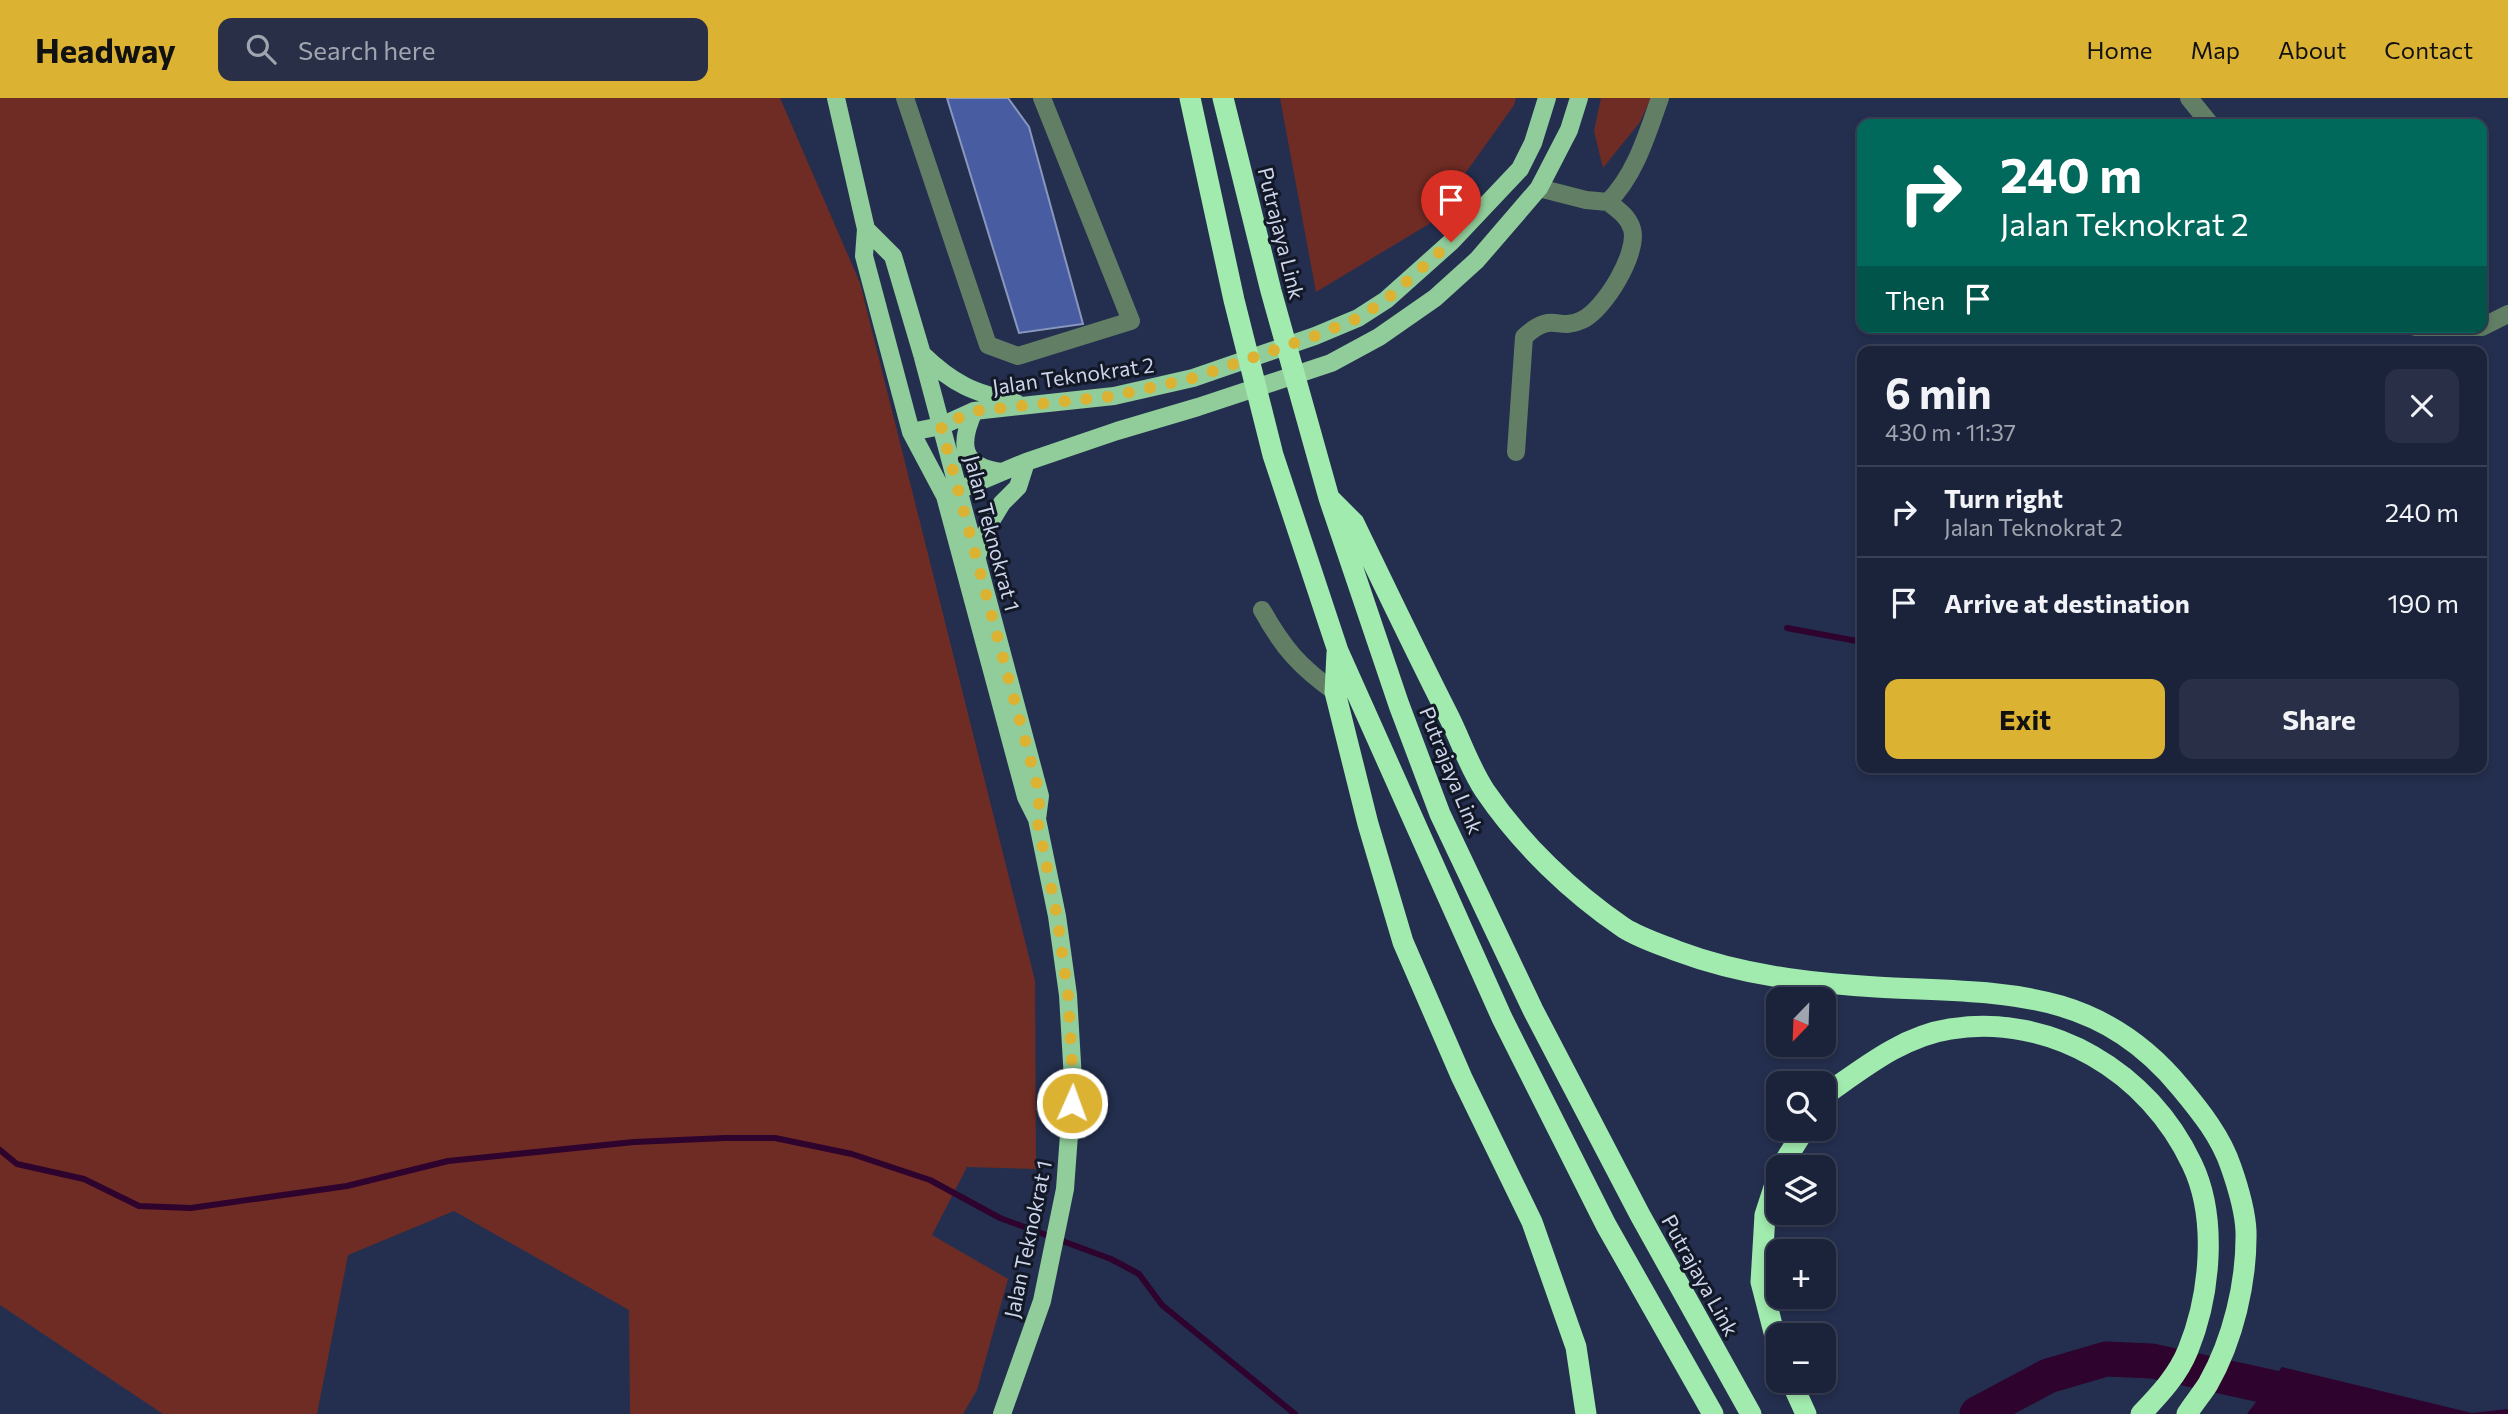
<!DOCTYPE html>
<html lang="en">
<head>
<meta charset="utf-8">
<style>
	body { margin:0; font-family:Commissioner,sans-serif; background:#282f46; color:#f1f3f6; height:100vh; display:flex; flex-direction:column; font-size:26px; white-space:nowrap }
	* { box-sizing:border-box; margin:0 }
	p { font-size:23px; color:#a0a4af }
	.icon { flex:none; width:38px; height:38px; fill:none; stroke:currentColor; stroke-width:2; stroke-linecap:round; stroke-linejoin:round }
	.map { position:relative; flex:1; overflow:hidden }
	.drawer { position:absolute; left:1857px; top:248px; width:630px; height:427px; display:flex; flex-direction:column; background:#1b233b; border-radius:14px; box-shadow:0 4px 10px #0003,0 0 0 2px #394055 }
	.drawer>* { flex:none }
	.hud { position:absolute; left:1857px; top:21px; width:630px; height:214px; border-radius:14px; box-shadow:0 4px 10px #0003,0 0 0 2px #394055; background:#00695c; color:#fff; overflow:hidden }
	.needle { width:46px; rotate:203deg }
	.tools { position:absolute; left:1766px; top:889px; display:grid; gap:14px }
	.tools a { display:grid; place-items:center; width:70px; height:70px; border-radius:14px; background:#1b233b; box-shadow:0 4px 10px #0003,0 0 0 2px #394055; font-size:35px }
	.pin { position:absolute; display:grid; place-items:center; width:60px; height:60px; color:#fff; margin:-72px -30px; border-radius:50% 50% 50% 0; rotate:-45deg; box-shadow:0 0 7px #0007 }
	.pin .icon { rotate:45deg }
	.me { position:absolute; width:77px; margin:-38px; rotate:2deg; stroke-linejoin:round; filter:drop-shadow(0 0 5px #0008) }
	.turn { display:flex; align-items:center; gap:24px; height:147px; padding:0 28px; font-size:32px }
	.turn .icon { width:91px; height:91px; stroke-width:2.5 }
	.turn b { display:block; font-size:49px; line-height:60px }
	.then { display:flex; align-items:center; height:66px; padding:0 28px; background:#0003; gap:14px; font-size:26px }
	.round { display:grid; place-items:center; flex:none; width:74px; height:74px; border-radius:14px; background:#282f46 }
	.overview { display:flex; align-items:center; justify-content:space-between; height:119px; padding:0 28px }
	h1 { font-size:42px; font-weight:700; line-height:52px }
	.cta { display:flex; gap:14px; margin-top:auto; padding:14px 28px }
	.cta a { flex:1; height:80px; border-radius:14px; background:#dcb233; color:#111; font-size:28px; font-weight:700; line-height:80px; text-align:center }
	.cta a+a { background:#282f46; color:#f1f3f6 }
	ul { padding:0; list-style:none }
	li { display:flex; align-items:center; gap:21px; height:91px; padding:0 28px; border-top:2px solid #394055 }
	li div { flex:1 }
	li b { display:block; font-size:26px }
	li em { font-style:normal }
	header { display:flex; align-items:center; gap:42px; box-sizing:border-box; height:98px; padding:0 35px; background:#dcb233; color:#111 }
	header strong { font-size:33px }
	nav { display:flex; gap:38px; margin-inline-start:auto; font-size:24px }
	.search { width:490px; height:63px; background:#282f46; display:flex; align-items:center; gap:18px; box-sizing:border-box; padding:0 24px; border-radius:14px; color:#a0a4af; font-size:26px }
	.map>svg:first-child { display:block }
	.green { fill:#6f2c24 }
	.water { fill:#2e032d }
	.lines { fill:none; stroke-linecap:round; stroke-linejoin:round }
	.stream { stroke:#2e032d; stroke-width:6 }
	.river { stroke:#2e032d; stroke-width:35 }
	.building { fill:#485da1; stroke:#8997be; stroke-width:2 }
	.minor { stroke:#627f66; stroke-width:18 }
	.major { stroke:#90cd9a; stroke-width:18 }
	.highway { stroke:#a1ebae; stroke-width:21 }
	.route { stroke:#dcb233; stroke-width:12; stroke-dasharray:0 21.6 }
	.labels { text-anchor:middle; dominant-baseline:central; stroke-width:6; stroke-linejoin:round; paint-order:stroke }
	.street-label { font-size:21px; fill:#cdd5ea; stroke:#131826 }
</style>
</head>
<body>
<header>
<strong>Headway</strong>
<div class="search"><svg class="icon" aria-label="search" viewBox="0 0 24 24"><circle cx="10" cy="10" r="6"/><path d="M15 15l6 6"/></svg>Search here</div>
<nav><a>Home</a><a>Map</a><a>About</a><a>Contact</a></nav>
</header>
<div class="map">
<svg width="2508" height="1316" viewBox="0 0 2508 1316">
	<rect width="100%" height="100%" fill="#242f4f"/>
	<path class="green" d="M0,0H780L860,185L1035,883L1036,1071L967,1069L932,1137L1008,1181L977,1292L963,1316H630L629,1212L454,1113L348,1157L317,1316H163L0,1207Z
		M1280,0H1516L1514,7L1429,126L1316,194Z
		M1601,0H1651L1640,24L1603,70L1594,33Z"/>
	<path class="water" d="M2282,1269L2472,1315L2508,1311V1316H2247Z"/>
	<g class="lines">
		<path class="stream" d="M1787,530L1862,544
			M0,1052L17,1066L84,1081L139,1108L191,1110L347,1088L448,1063L634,1044L725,1040H775L852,1056L930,1082L1000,1120L1111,1161L1139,1176L1162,1207L1295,1316"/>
		<path class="river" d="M1977,1316L2048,1278L2106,1261L2152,1263L2393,1316"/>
	</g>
	<path class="building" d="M947,0H1008L1029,29L1083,226L1019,235Z"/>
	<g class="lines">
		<path class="minor" d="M905,0L988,247L1018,258L1131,223L1042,0
			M2189,0L2210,26
			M1539,90L1586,102L1608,104C1636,76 1647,36 1660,0
			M2415,229H2481
			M2482,229L2508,216
			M1516,354L1524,239C1552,212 1558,234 1582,222C1604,212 1639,155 1632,131C1628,118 1618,112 1608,104
			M1262,512C1283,550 1300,569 1335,594"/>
		<path class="major" d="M836,0L866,131L864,158L911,334L945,398L1026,699L1037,721L1057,818L1068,897L1073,982L1065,1091L1042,1203L1002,1316
			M866,131L893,158L922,256L1040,698L1037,721
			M922,256C954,287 973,294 1016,305
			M974,313C959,346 960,369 1002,374
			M911,334L941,328L974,313L1114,298L1193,280L1315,238L1358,220L1386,202L1451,144L1520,71L1533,45L1547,0
			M945,398L1026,364L1117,333L1198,309L1331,265L1379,239L1435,200L1477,162L1539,90L1569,32L1579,0
			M976,460L991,423L1002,405L1018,389L1026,364"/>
		<path class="highway" d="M1190,0L1234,202L1273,357L1338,553L1502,920L1606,1127L1713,1316
			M1223,0L1271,193L1329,400L1399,607L1440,716L1533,912L1640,1117L1751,1316
			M1329,400L1354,425C1385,489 1415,552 1447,615C1460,640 1469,669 1485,693C1521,746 1571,794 1624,830C1640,840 1659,846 1677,853C1741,877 1809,885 1876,889C1997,896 2096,886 2181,990C2201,1014 2221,1039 2231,1069C2238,1089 2245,1111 2246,1133C2247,1184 2233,1242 2208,1286C2201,1297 2193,1306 2187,1316
			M1337,555L1335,594L1368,726L1403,844L1462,980L1532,1124L1576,1249L1586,1316
			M1824,1002L1829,994C1866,968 1904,938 1950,931C2051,915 2149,974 2192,1066C2218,1120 2210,1198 2188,1252C2178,1277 2160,1296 2141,1316
			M1781,1069L1805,1031
			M1778,1077L1765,1117L1761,1184L1778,1250
			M1791,1283L1806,1316"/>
	</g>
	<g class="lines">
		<path class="route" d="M1072,1005L1073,982L1068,897L1057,818L1037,721L1040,698L941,328L974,313L1114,298L1193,280L1315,238L1358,220L1386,202L1451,144"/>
	</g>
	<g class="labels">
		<g class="street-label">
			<text transform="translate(1282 135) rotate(76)">Putrajaya Link</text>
			<text transform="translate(1073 277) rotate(-8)">Jalan Teknokrat 2</text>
			<text transform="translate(993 435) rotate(75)">Jalan Teknokrat 1</text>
			<text transform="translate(1452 672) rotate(68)">Putrajaya Link</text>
			<text transform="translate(1027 1141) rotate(-78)">Jalan Teknokrat 1</text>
			<text transform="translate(1701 1177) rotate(61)">Putrajaya Link</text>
		</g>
	</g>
</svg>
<div class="tools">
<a><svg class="needle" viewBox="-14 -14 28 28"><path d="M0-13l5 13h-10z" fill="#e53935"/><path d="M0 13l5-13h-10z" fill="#a0a4af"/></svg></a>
<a><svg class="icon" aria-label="search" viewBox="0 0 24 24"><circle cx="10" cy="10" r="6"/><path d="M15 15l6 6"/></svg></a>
<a><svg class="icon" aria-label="layers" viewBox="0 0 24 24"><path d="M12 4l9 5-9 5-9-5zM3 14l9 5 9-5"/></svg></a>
<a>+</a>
<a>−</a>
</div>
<div class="pin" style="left:1451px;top:144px;background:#d93025"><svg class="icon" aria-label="arrive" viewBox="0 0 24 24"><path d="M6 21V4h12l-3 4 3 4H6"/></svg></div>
<svg class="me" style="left:1072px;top:1005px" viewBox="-20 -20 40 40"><circle r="17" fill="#dcb233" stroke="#fff" stroke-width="3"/><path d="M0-11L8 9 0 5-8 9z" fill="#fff"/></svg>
<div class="hud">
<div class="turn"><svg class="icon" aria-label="right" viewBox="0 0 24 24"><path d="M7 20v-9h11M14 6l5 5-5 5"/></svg><div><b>240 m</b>Jalan Teknokrat 2</div></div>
<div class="then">Then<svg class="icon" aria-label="arrive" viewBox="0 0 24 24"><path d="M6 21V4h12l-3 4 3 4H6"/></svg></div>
</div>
<section class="drawer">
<div class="overview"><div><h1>6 min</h1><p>430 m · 11:37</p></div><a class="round"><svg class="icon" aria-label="close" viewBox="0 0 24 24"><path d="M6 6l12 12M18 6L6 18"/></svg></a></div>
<ul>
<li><svg class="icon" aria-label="right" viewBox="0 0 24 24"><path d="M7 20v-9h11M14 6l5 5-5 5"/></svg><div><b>Turn right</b><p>Jalan Teknokrat 2</p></div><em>240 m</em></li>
<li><svg class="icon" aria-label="arrive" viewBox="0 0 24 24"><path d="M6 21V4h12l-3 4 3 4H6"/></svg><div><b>Arrive at destination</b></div><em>190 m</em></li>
</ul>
<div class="cta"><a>Exit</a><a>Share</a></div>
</section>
</div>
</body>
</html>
